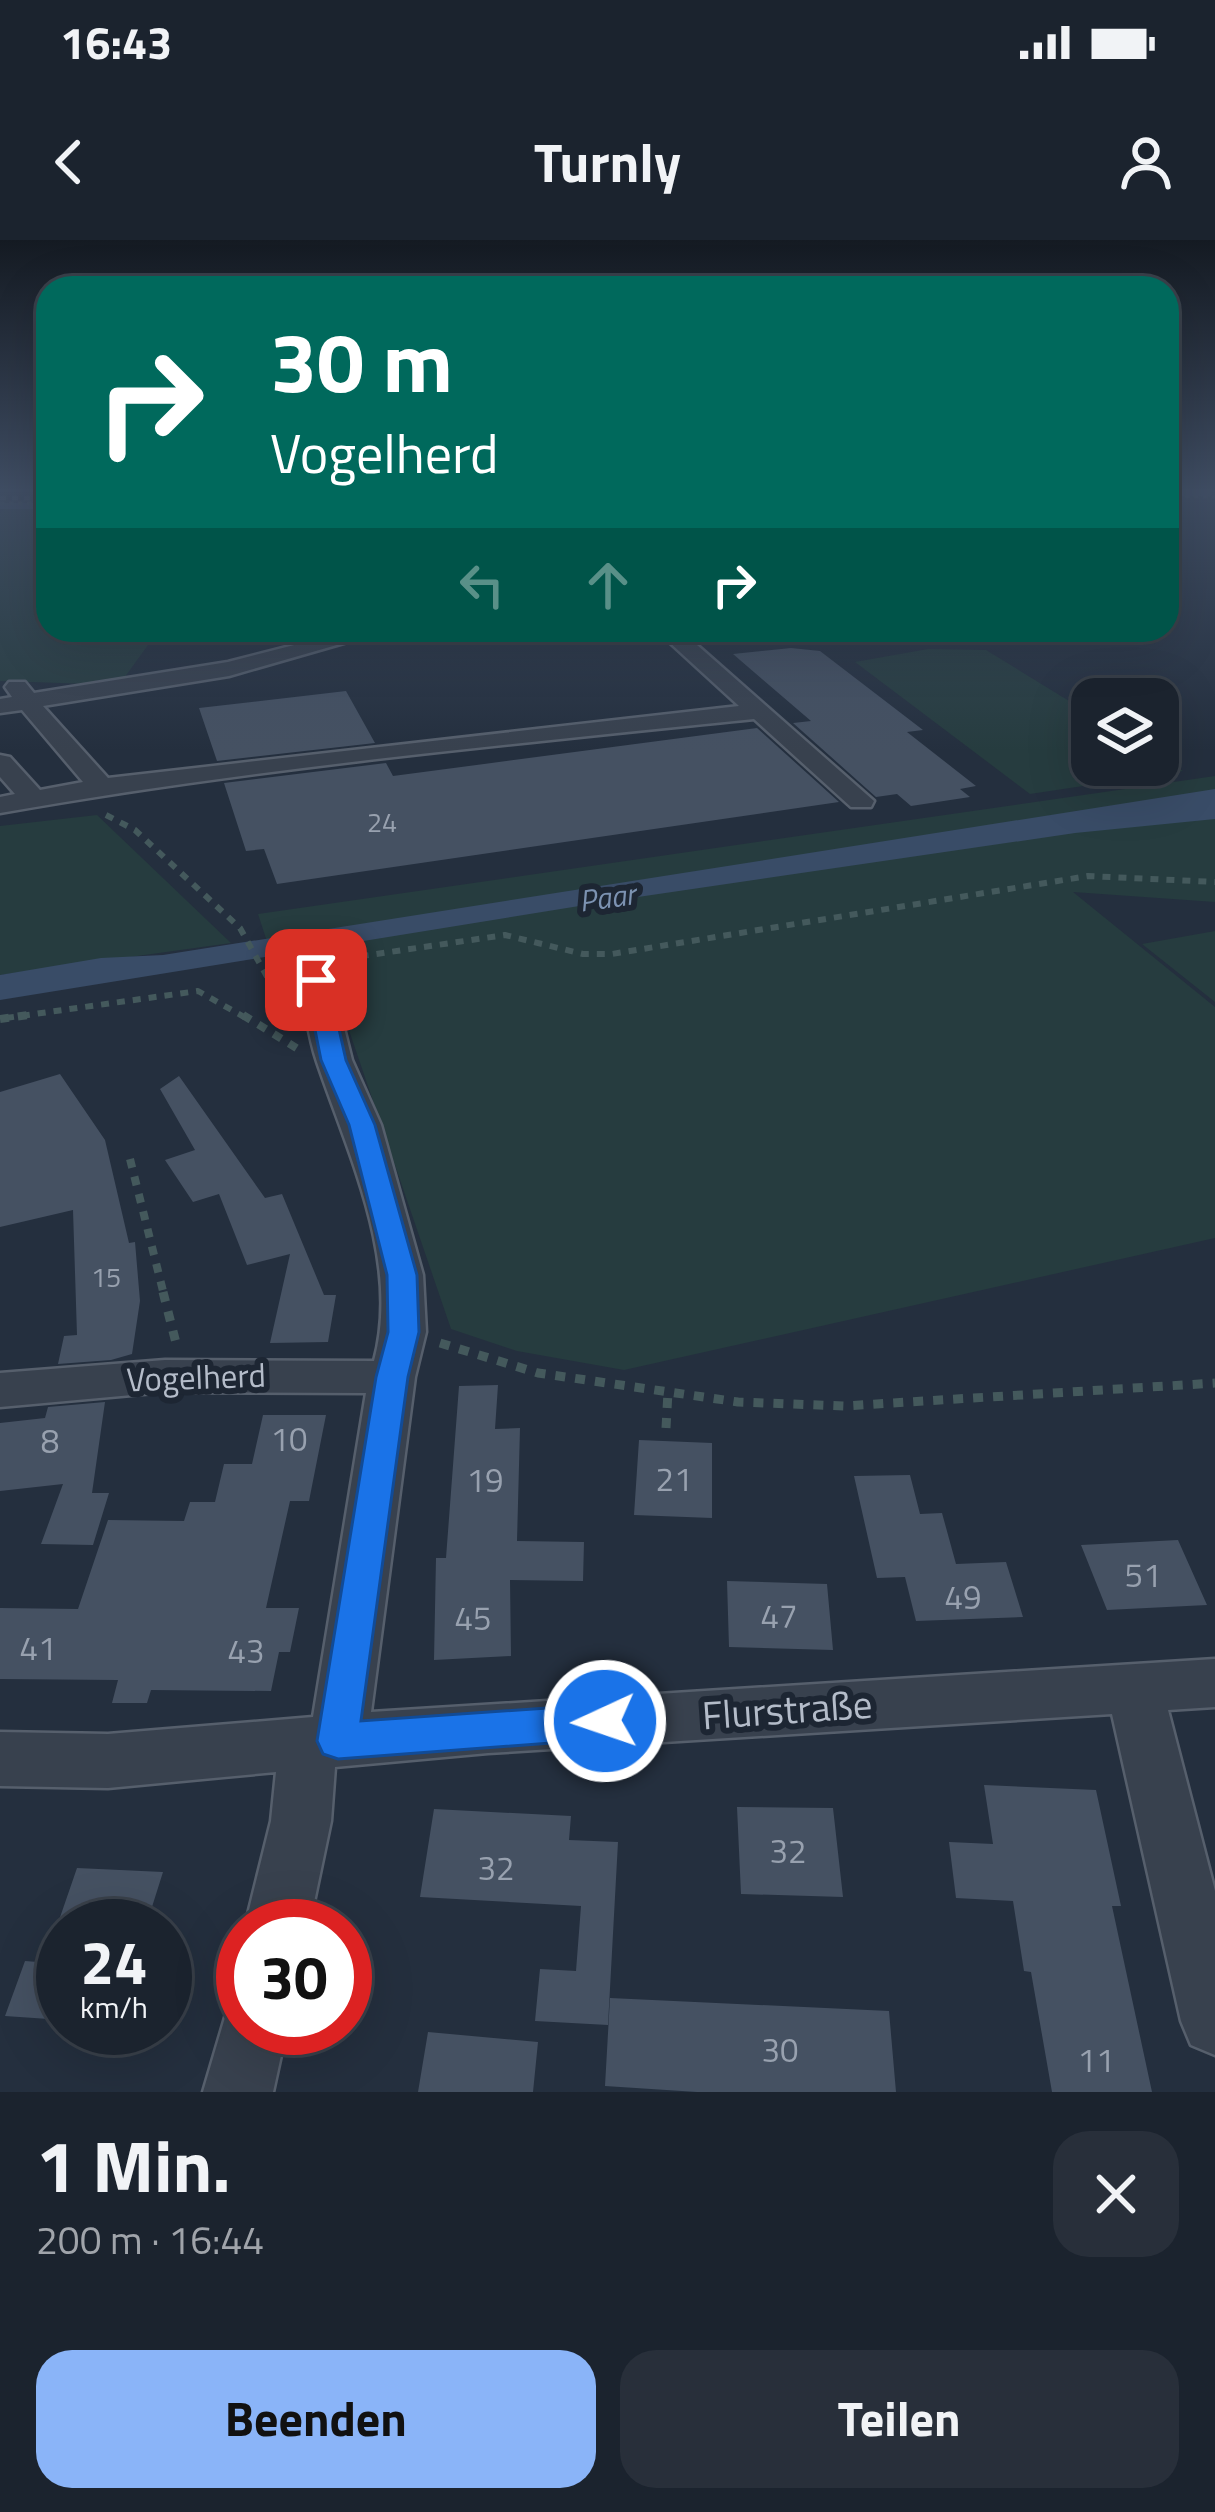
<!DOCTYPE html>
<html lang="de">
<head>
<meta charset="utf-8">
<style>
	body { margin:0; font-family:"Titillium Web",sans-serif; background:#282f3a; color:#f1f3f6; height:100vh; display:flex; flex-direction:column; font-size:45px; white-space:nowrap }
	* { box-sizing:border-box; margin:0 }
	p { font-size:39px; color:#a0a4aa }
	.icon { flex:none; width:66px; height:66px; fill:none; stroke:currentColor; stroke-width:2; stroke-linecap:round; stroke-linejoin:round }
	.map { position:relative; height:1852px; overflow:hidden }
	.panel { display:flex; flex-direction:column; background:#1b232e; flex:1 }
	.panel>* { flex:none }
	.hud { position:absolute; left:36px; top:36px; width:1143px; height:366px; border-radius:36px; box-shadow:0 12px 48px #0002,0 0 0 3px #39404a; background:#00695c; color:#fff; overflow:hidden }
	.controls { position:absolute; left:1071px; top:438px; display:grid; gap:24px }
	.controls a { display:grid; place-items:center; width:108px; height:108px; border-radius:24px; background:#1b232e; box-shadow:0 12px 48px #0002,0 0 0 3px #39404a; font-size:60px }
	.speed { position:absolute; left:36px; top:1659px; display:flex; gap:24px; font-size:60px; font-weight:700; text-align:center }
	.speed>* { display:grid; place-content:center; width:156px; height:156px; border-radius:50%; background:#1b232e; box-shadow:0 12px 48px #0002,0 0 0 3px #39404a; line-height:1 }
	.speed small { font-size:30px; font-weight:400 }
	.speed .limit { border:18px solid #d22; background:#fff; color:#111 }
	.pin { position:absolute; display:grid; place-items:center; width:102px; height:102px; color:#fff; margin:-51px; border-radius:24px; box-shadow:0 6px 18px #0006 }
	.me { position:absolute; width:132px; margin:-66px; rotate:267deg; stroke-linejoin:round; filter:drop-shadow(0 0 9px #0008) }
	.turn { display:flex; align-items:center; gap:42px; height:252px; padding:0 36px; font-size:54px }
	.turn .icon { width:156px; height:156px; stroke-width:2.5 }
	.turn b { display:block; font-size:84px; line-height:102px }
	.lanes { display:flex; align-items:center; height:114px; padding:0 36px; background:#0003; justify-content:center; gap:60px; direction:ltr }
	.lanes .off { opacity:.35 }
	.round { display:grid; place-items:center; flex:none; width:126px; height:126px; border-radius:36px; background:#282f3a }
	.head { display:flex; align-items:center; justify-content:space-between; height:204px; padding:0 36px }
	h1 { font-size:72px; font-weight:700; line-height:90px }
	.cta { display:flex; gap:24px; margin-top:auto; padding:24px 36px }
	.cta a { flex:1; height:138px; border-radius:36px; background:#8ab4f8; color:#111; font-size:48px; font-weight:700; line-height:138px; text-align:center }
	.cta a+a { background:#282f3a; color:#f1f3f6 }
	.status { display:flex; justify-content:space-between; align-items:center; height:84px; padding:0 60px; background:#1b232e; direction:ltr }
	.status svg { height:33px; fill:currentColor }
	header { display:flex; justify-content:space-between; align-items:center; height:156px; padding:0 36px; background:#1b232e; font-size:54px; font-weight:700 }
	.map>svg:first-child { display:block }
	.green { fill:#263c3f }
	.water { fill:#394c67 }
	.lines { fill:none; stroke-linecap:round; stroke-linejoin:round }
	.stream { stroke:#394c67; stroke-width:6 }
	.building { fill:#455162 }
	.minor-casing { stroke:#565f6c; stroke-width:5 }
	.path-far3 { stroke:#44595c; stroke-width:3; stroke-dasharray:4.5 4.5; stroke-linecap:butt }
	.path-far2 { stroke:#44595c; stroke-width:6; stroke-dasharray:8 8; stroke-linecap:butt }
	.path-far1 { stroke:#44595c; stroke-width:8; stroke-dasharray:9 9; stroke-linecap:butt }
	.path { stroke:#44595c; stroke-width:9; stroke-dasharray:10 10; stroke-linecap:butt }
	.minor { fill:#38414e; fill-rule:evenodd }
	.rail { stroke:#5a6575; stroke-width:4.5; stroke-dasharray:6 6; stroke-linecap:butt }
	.route { fill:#1a73e8; stroke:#114b97; stroke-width:3 }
	.labels { text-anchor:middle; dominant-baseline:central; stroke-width:12; stroke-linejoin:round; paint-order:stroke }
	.number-label { font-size:27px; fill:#98a1af }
	.far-water-label { font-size:30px; font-style:italic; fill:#7c92b1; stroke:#1d2633 }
	.street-label { font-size:33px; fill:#b4bcc9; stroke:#1d2633 }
	.near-number-label { font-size:33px; fill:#98a1af }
	.near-street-label { font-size:39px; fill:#b4bcc9; stroke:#1d2633 }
</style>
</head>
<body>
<div class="status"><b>16:43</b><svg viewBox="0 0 49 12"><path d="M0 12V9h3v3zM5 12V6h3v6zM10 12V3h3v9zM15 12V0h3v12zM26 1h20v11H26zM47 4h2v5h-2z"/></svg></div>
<header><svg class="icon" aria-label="back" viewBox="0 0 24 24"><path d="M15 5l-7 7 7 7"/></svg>Turnly<svg class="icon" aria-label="person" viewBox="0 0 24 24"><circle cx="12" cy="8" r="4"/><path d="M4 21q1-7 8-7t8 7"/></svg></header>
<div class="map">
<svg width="1215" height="1852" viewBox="0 0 1215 1852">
	<rect width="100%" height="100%" fill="#242f3e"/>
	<path class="green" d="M6,267H48V390H159L119,445L0,441V273Z
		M928,409L986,410L1092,475V525H1158V516L1183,531L1030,554L855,422Z
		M1215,536V662L1073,652L1215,767V998L624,1130L517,1111L451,1089L327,726L276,729L258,674Z
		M97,575L231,703L0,735V586Z
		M1215,691V762L1142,704Z"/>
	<path class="water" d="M1215,549V579L1075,593L604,662L0,760V735L101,718L163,715Z"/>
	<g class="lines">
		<path class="stream" d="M1167,253H1209
			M0,266H48"/>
	</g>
	<path class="building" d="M791,408L820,411L923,490L907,492L976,546L960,549L970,557L911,566L897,554L876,557L793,483L811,481L733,414Z
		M346,451L375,503L217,521L199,468Z
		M757,488L839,562L277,644L264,609L246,611L224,543L386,523L393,536Z
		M60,834L105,900L129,1003L135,1002L140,1061L132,1114L111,1120L58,1124L64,1096L77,1095L73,970L0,987V852Z
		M179,836L265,958L282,954L324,1055H336L328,1102L270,1103L290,1014L247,1025L219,954L193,962L165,920L195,910L160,849Z
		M498,1145L495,1189L520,1188L517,1301L584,1302L583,1341L510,1340L511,1416L434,1420L436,1318H446L459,1146Z
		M105,1162L92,1253H109L93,1305L41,1304L63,1244L0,1251V1183L45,1178L48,1167Z
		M263,1175H326L309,1261H290L266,1368H299L290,1412H279L271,1451L151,1450L147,1463H112L118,1440L0,1439V1368L78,1369L108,1280L184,1281L190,1262H215L224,1224H252Z
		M639,1200L712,1203V1278L634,1275Z
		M910,1235L920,1274L942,1273L956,1324L1006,1322L1023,1377L916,1381L905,1337L877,1338L854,1236Z
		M1178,1300L1207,1365L1107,1370L1081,1305Z
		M727,1341L827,1344L833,1410L729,1407Z
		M984,1545L1096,1550L1121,1666H1112L1152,1852H1052L1031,1732L1024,1731L1013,1661L956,1658L949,1602L993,1604Z
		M737,1567L833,1568L843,1657L741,1654Z
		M434,1569L571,1576L569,1600L618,1602L608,1785L535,1781L540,1729L576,1731L581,1666L420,1657Z
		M77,1628L163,1632L146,1686H57Z
		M25,1721L63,1724V1780L5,1776Z
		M610,1758L889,1771L896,1852H697L605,1846Z
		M428,1792L538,1802L533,1852H418Z"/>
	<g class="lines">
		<g class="minor-casing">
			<path id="minor" d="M353,390H389L229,436L43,466L108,538L739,466L656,390H680L874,561L871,567H851L754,479C502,505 247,529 0,573V557L15,554L0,537V515L10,517L40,550L83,542L22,470L0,473V459L12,457L5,447L9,442H25L34,453L228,422Z
				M316,730L332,740L352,820L381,885L423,1035L426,1092L415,1137L371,1472L1215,1419V1467L1168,1470L1215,1651V1815L1191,1805L1181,1781L1112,1474L488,1513L335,1527L331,1581L309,1686H245L271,1581L276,1532L108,1548L0,1546V1492L108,1494L313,1477L366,1153L165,1152L0,1167V1133L165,1120L374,1121C401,1022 348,914 317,822C308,796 305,767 300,740Z
				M243,1758V1788H287L273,1852H203L229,1764Z"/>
		</g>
		<path class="path-far3" d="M1167,256L1215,257
			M0,263H48"/>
		<path class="path-far2" d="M106,575L135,590L240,688L284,767
			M329,721L505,695L583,714H612L1088,636L1215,642
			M6,778L198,751L246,778"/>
		<path class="path-far1" d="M243,775L298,809
			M0,779L28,775
			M130,919L164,1055"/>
		<path class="path" d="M163,1052L176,1103
			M440,1103L538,1133L738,1162L844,1166L1215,1143
			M666,1188L668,1152"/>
		<use href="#minor" class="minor"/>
		<path class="rail" d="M0,258H48"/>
	</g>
	<linearGradient id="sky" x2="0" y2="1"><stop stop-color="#141a22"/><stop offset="0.49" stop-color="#3f4d63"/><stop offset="1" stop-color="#3f4d63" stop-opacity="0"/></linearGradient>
	<rect width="1215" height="511" fill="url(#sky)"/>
	<path class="route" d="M316,733L328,740L346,820L375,885L417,1035L419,1092L408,1137L361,1481L605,1464L619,1469L625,1481L619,1494L605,1499L338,1519L323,1514L317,1501L376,1137L388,1092L387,1035L349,885L321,820L305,740Z"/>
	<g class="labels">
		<g class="number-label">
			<text x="382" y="581">24</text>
			<text x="106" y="1036">15</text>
		</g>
		<g class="far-water-label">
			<text transform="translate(607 657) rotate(-8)">Paar</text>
		</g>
		<g class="street-label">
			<text transform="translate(196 1137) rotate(-2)">Vogelherd</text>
		</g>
		<g class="near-number-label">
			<text x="289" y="1199">10</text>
			<text x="50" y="1201">8</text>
			<text x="674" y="1239">21</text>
			<text x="485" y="1240">19</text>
			<text x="1143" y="1335">51</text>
			<text x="963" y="1357">49</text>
			<text x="779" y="1376">47</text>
			<text x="473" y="1378">45</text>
			<text x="38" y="1408">41</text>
			<text x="246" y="1411">43</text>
			<text x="788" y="1611">32</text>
			<text x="496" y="1628">32</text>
			<text x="780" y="1810">30</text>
			<text x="1096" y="1820">11</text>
		</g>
		<g class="near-street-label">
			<text transform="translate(787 1469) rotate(-4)">Flurstraße</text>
		</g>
	</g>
</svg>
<div class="controls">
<a><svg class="icon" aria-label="layers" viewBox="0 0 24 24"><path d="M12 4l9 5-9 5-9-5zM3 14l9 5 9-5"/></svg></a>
</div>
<div class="speed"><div>24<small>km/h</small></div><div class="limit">30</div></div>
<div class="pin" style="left:316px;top:740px;background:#d93025"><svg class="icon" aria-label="arrive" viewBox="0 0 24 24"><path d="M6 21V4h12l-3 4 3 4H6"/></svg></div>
<svg class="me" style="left:605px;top:1481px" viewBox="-20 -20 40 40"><circle r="17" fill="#1a73e8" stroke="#fff" stroke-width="3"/><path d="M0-11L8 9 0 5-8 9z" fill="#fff"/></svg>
<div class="hud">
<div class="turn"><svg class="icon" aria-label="right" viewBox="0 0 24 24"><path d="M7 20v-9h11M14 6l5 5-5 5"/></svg><div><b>30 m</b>Vogelherd</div></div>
<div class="lanes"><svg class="icon off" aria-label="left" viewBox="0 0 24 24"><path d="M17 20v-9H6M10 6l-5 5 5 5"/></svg><svg class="icon off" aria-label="ahead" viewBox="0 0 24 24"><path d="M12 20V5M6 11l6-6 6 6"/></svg><svg class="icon" aria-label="right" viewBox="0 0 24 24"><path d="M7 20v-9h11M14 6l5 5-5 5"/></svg></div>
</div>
</div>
<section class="panel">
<div class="head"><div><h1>1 Min.</h1><p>200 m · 16:44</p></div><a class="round"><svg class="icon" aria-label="close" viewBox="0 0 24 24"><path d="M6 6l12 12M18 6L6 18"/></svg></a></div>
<div class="cta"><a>Beenden</a><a>Teilen</a></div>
</section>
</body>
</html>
